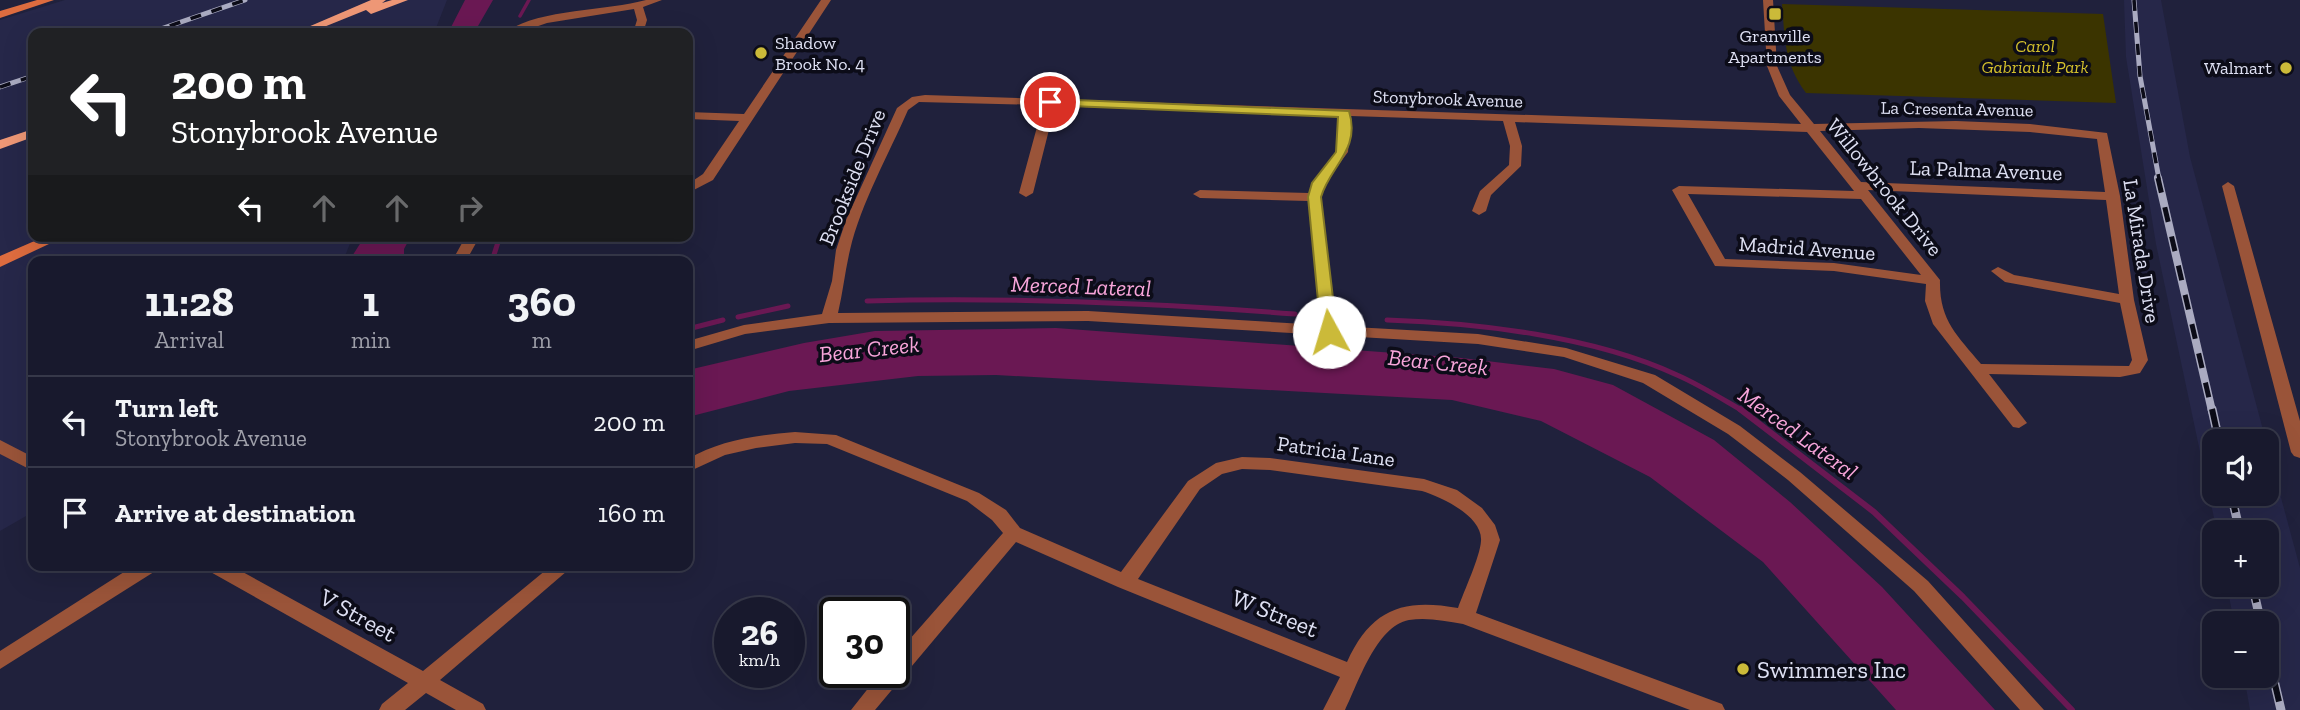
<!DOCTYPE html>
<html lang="en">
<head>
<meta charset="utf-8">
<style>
	body { margin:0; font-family:"Zilla Slab",serif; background:#212235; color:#f1f3f6; height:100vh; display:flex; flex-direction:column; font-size:26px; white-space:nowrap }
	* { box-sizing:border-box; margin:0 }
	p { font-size:23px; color:#9fa0aa }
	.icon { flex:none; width:38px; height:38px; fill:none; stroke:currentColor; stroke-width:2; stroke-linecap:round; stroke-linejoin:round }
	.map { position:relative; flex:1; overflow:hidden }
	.drawer { position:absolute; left:28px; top:256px; width:665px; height:315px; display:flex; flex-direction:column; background:#18192d; border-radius:14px; box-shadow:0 7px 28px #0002,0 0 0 2px #363849 }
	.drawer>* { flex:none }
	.guide { position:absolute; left:28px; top:28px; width:665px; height:214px; border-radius:14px; box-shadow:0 7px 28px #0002,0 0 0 2px #363849; background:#202124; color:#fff; overflow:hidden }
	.controls { position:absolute; left:2202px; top:429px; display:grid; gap:14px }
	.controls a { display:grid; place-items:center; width:77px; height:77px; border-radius:14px; background:#18192d; box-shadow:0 7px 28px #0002,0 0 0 2px #363849; font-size:35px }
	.speed { position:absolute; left:714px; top:597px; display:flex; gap:14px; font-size:35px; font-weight:700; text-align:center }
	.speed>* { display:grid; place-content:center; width:91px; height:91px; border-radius:50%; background:#18192d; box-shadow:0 7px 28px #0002,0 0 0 2px #363849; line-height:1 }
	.speed small { font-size:18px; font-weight:400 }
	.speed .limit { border:4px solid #111; border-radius:10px; background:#fff; color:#111 }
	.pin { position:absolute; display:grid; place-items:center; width:60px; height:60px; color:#fff; margin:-30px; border:4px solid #fff; border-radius:50%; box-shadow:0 2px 7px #0007 }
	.me { position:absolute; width:77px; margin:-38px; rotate:354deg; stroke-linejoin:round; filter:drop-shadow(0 0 5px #0008) }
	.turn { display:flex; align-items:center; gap:24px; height:147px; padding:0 28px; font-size:32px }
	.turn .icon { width:91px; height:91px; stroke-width:2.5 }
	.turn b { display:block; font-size:49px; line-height:60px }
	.lanes { display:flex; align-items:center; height:66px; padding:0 28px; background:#0003; justify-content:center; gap:35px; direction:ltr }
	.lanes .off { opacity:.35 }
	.eta { display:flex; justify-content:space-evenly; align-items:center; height:119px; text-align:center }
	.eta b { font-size:42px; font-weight:700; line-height:49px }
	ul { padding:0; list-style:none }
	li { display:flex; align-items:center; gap:21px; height:91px; padding:0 28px; border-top:2px solid #363849 }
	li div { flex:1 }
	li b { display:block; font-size:26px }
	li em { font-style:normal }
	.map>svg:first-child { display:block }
	.built { fill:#262749 }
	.green { fill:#3b3400 }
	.water { fill:#6a1853 }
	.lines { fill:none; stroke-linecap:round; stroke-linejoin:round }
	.stream-far2 { stroke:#6a1853; stroke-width:3.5 }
	.stream-far1 { stroke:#6a1853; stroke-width:5 }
	.stream { stroke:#6a1853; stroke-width:6 }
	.street { fill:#9a5439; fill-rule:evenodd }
	.secondary { fill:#dd6c3f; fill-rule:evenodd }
	.primary { fill:#ee9776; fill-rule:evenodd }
	.rail-far2-casing { stroke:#aaabc1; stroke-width:5 }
	.rail-far1-casing { stroke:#aaabc1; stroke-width:8 }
	.rail-casing { stroke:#aaabc1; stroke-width:9 }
	.rail-far2 { stroke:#0c0c18; stroke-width:3.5; stroke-dasharray:11; stroke-linecap:butt }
	.rail-far1 { stroke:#0c0c18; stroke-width:5; stroke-dasharray:15; stroke-linecap:butt }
	.rail { stroke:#0c0c18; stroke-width:6; stroke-dasharray:19; stroke-linecap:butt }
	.route { fill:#cbba39; stroke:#847925; stroke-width:2 }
	.poi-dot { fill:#cbba39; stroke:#0c0c18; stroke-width:2.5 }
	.labels { text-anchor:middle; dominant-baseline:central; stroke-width:7; stroke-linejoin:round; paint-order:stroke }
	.far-poi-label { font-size:18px; fill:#dee0f3; stroke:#0c0c18 }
	.far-park-label { font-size:18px; font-style:italic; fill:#d4c02c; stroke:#0c0c18 }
	.far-street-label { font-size:18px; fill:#dee0f3; stroke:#0c0c18 }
	.street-label { font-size:21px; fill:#dee0f3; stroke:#0c0c18 }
	.water-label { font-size:23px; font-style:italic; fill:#f8a5da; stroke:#0c0c18 }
	.near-street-label { font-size:24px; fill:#dee0f3; stroke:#0c0c18 }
	.near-poi-label { font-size:24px; fill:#dee0f3; stroke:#0c0c18; text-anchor:start }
</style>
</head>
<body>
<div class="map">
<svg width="2300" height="710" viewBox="0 0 2300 710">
	<rect width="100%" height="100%" fill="#20213c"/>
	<path class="built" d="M65,0H447L434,33H33V236H353L343,261H33V512L0,531V20Z
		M2124,0H2161L2190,157L2266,441H2214V494H2266V442L2300,568V710H2250L2244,676H2266V623H2234L2227,585L2266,584V532H2217L2156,244L2126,57Z"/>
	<path class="green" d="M1782,4L2103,14L2116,103L1806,93C1784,63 1785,40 1782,4Z"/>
	<path class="water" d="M465,0H493L474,33H448Z
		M365,236H411L404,249V261H349Z
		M1056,328L1462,358L1554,369L1613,385L1714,440L1790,502L1882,587L1995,710H1896L1763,562L1650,477L1541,421L1452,400L996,375L918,376L789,391L688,417V370L804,343L875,331Z"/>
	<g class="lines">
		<path class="stream-far2" d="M520,16L529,0"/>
		<path class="stream-far1" d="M492,261L500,236
			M867,301C1010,297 1152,303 1295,314
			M738,317L788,306
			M1387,320C1478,323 1593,336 1677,375C1700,385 1722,399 1743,411
			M688,329L723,320"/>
		<path class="stream" d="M1740,409L1874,512L1963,597L2072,710"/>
		<path class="street" d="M646,0H662L643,7L647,20L643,33H633L637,20L634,9L547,23L518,33H505C535,9 607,11 646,0Z
			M821,0H831L713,180L688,193V184L703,174L739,121L688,119V112L744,114Z
			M1763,0H1773L1777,66L1790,95L1814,124L1956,121L2030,124L2107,133L2120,196L2134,300L2148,360L2140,373L2120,377L1989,374L2027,423L2019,428L2013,427L1933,324L1925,301L1926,284L1834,271L1715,266L1672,190L1679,186L1854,191L1807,132L1515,122L1522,146L1521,166L1491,195L1486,211L1479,215L1472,211L1480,191L1509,165L1510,146L1503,121L1351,116L1348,152L1325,183L1321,197L1336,326L1478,334L1566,348L1655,375L1740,426L1800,472L1928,581L2044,710H2020L1914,591L1788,480L1728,434L1643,383L1564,357L1478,344L1088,321L829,323L745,334L688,351V341L744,325L822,314L832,281L836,250L846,220L897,108L912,97L925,95L1801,124L1779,96L1767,66ZM919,102L1043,105L1019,193L1026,197L1033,193L1055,106L1339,116L1336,152L1313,183L1309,193L1200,190L1193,194L1200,198L1308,201L1321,325L1088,311L838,313C843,292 845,271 850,250C861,203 889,154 908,110ZM1919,128L2030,132L2097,139L2105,192L1861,182L1820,131ZM1868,190L2106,200L2119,294L2014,275L1998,267L1991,271L2005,282L2120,303L2132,360L2129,366L1981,364C1957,335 1939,320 1940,280ZM1688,194L1861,199L1921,275L1834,263L1725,259Z
			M2228,182L2234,186L2300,421V458L2294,456L2291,452L2222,186Z
			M466,236H480L466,261H452Z
			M795,432L836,435L979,493L1006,510L1020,528L1121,572L1188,481L1216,463L1242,457L1270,458L1424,479L1457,490L1482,508L1495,525L1500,540L1476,613L1722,704L1725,710H1690L1463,624C1445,621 1427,617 1409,620C1376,626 1358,684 1345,710H1323L1340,677L1118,587L1016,542L875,710H851L881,672H894V657L1003,533L992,520L967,501L827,444L795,443L756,448L725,455L688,472V459C720,440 759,435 795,432ZM1242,469L1270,470L1422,491C1441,497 1483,516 1481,541C1480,557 1464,591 1458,608C1403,598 1371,609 1347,662L1138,579L1200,489L1222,474Z
			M0,440L33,457V471L0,454Z
			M135,565H159L157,570L0,669V651Z
			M205,565H230L423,671L552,565H574L440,680L483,704L486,710H456L426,693L405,710H379L382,704L408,683L207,570Z"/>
		<path class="secondary" d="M37,0H54L0,18V11Z
			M46,236H66L0,267V256Z"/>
		<path class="primary" d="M371,0H386L382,3L392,0H408L371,14L366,10L309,33H294Z
			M33,129V137L0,149V140Z"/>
		<g class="rail-far2-casing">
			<path id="rail-far2" d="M2134,0L2140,76L2159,179
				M149,33L245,0
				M0,87L33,76"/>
		</g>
		<g class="rail-far1-casing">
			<path id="rail-far1" d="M2158,178L2212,411"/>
		</g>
		<g class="rail-casing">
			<path id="rail" d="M2212,409L2219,441
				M2231,494L2240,532
				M2252,584L2261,623
				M2266,646L2281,710"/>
		</g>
		<use href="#rail-far2" class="rail-far2"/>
		<use href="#rail-far1" class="rail-far1"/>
		<use href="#rail" class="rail"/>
	</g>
	<path class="route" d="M1050,99L1349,111C1361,150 1330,166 1321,197L1337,332L1334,335H1323L1321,332L1308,197L1312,183L1336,152L1338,117L1046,105L1044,102Z"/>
	<g class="poi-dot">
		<rect x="1768" y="7" width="14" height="14" rx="3.5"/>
		<circle cx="761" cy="53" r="7"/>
		<circle cx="2286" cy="68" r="7"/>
		<circle cx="1743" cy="669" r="7"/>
	</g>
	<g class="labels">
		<g class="far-poi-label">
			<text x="1775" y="36">Granville<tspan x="1775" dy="21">Apartments</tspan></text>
			<text x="775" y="43" text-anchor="start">Shadow<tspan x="775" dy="21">Brook No. 4</tspan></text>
			<text x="2272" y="68" text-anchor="end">Walmart</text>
		</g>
		<g class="far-park-label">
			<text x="2035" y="46">Carol<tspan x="2035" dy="21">Gabriault Park</tspan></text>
		</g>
		<g class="far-street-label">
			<text transform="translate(1448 99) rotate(2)">Stonybrook Avenue</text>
			<text transform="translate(1957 109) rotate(1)">La Cresenta Avenue</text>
		</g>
		<g class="street-label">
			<text transform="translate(1986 170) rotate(2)">La Palma Avenue</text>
			<text transform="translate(852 177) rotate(-68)">Brookside Drive</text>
			<text transform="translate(1885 187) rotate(51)">Willowbrook Drive</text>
			<text transform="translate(1807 248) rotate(4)">Madrid Avenue</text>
			<text transform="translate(2142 251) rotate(81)">La Mirada Drive</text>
			<text transform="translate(1336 451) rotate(8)">Patricia Lane</text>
		</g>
		<g class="water-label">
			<text transform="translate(1081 286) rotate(2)">Merced Lateral</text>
			<text transform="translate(869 349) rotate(-6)">Bear Creek</text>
			<text transform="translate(1438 362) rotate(6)">Bear Creek</text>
			<text transform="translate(1798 433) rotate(36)">Merced Lateral</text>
		</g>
		<g class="near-street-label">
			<text transform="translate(1275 613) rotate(22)">W Street</text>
			<text transform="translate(358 615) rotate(29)">V Street</text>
		</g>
		<g class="near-poi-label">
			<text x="1757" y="669">Swimmers Inc</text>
		</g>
	</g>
</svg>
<div class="controls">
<a><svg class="icon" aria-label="sound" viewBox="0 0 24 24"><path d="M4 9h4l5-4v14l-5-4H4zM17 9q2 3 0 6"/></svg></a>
<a>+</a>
<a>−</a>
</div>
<div class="speed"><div>26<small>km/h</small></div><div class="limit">30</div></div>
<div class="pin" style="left:1050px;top:102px;background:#d93025"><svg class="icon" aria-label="arrive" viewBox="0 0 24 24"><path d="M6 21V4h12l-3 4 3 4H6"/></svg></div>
<svg class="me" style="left:1329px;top:332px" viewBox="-20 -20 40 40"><circle r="19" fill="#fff"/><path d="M0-13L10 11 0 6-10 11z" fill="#cbba39"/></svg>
<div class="guide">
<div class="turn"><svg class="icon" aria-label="left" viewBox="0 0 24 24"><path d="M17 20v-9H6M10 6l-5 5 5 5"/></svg><div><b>200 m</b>Stonybrook Avenue</div></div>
<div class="lanes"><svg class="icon" aria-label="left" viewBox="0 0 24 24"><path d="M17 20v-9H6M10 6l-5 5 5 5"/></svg><svg class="icon off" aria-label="ahead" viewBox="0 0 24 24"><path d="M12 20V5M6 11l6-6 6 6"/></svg><svg class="icon off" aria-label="ahead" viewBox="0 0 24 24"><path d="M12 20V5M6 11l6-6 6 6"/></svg><svg class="icon off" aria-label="right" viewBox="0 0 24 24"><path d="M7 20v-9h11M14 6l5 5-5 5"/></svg></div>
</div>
<section class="drawer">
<div class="eta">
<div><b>11:28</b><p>Arrival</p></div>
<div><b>1</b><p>min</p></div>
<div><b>360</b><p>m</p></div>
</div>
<ul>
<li><svg class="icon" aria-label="left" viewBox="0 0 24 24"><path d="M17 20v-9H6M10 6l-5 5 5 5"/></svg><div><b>Turn left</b><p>Stonybrook Avenue</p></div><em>200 m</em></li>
<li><svg class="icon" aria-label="arrive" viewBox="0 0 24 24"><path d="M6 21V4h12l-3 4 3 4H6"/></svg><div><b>Arrive at destination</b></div><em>160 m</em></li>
</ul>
</section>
</div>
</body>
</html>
